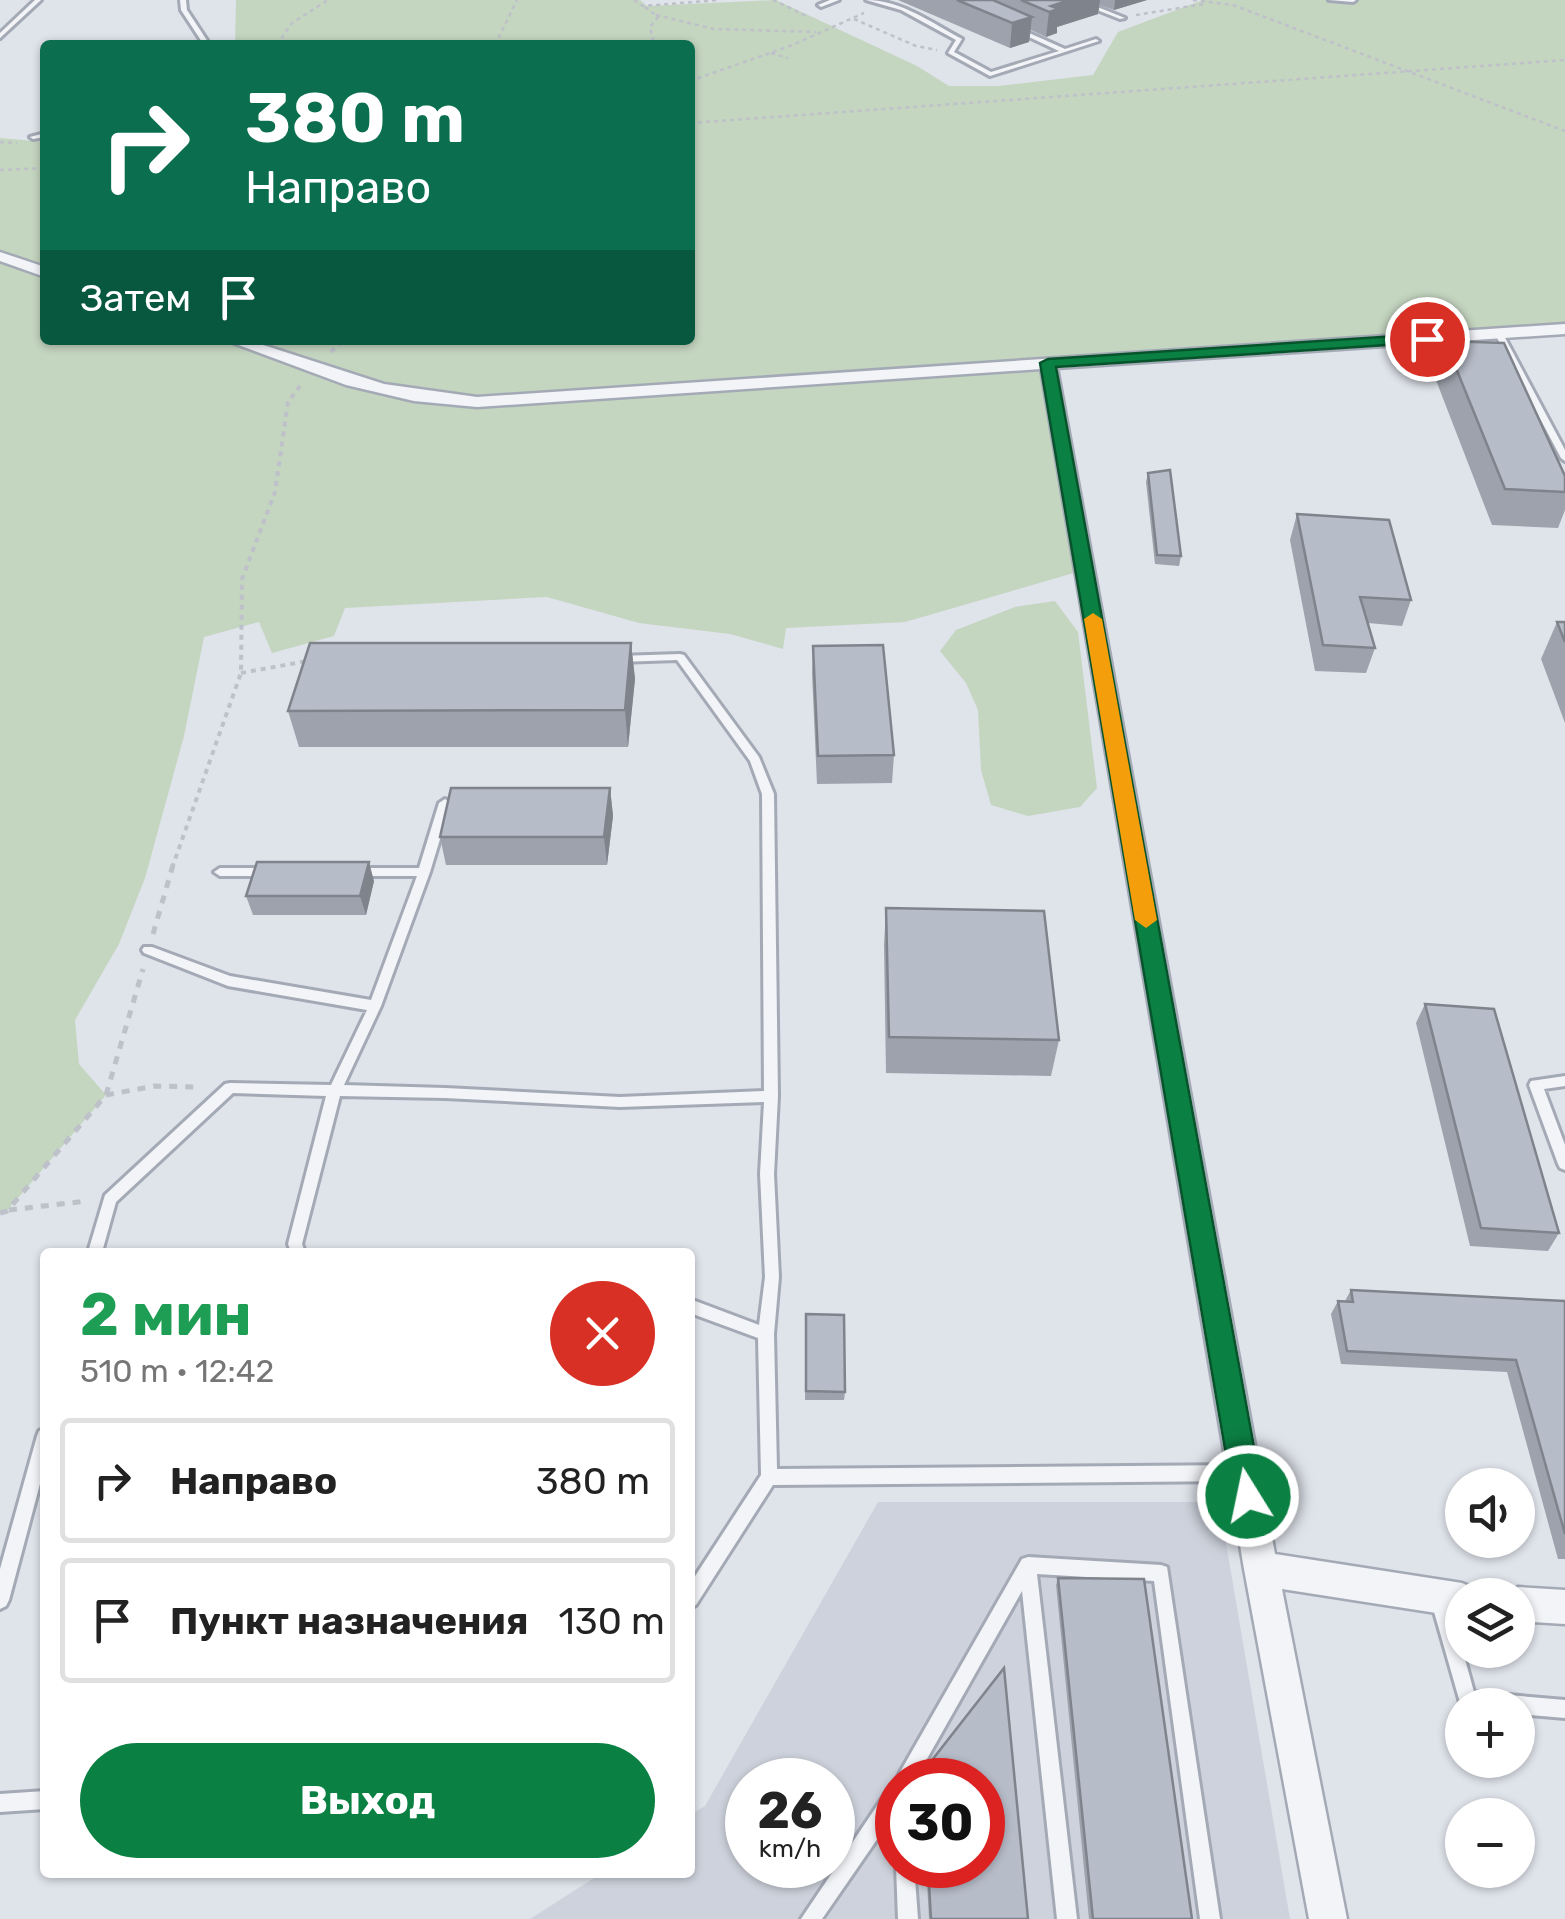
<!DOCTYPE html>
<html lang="ru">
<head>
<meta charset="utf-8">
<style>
	body { margin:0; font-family:Rubik,sans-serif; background:#f2f2f2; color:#222; height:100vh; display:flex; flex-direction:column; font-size:38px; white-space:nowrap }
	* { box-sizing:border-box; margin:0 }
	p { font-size:32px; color:#767676 }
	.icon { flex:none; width:55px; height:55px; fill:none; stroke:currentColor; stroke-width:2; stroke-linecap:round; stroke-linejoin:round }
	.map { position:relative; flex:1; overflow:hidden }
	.drawer { position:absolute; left:40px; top:1248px; width:655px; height:630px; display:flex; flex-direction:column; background:#fff; border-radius:10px; box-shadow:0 2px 8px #0004 }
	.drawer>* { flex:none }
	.hud { position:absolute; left:40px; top:40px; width:655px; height:305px; border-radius:10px; box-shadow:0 2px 8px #0004; background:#0b6e4f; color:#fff; overflow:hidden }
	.tools { position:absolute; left:1445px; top:1468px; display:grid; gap:20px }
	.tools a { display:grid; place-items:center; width:90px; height:90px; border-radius:50%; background:#fff; box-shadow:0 2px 8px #0004; font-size:50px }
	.speed { position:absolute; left:725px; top:1758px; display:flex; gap:20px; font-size:50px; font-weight:700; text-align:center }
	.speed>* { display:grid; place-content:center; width:130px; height:130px; border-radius:50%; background:#fff; box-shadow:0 2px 8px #0004; line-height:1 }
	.speed small { font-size:25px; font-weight:400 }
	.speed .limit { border:15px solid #d22; background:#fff; color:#111 }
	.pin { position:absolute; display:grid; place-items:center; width:85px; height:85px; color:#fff; margin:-42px; border:5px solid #fff; border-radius:50%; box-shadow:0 2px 10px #0007 }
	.me { position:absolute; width:110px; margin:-55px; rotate:350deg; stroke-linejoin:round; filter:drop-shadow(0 0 8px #0008) }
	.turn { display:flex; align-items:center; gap:35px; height:210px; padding:0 40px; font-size:45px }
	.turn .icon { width:130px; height:130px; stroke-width:2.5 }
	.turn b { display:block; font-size:70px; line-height:85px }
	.then { display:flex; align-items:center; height:95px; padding:0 40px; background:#0003; gap:20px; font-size:38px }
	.round { display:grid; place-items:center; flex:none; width:105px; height:105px; border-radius:52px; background:#f2f2f2 }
	.overview { display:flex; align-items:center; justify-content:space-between; height:170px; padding:0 40px }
	h1 { font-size:60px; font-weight:700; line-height:75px; color:#1e9e55 }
	.action { display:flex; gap:20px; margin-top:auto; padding:20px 40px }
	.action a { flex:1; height:115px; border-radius:60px; background:#0b8043; color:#fff; font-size:40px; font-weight:700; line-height:115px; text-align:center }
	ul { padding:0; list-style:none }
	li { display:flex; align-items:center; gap:30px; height:125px; margin:0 20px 15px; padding:0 20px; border:5px solid #e0e0e0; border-radius:10px }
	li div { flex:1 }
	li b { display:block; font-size:38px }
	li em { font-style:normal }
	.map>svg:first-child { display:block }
	.built { fill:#cdd2dc; fill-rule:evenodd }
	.green { fill:#c4d5c0 }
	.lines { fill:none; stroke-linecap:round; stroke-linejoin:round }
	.lane-casing { stroke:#a4aab5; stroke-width:6 }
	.street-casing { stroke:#a4aab5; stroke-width:5 }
	.path-far2 { stroke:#bec1c9; stroke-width:2.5; stroke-dasharray:4 4; stroke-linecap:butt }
	.path-far1 { stroke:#bec1c9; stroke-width:4; stroke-dasharray:5 5; stroke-linecap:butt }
	.path { stroke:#bec1c9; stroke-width:5; stroke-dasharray:8 8; stroke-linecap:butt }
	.lane { fill:#f3f4f8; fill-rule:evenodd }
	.street { fill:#f3f4f8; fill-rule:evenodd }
	.wall { fill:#9da2ac }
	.shaded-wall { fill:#7f848c }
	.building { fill:#b6bcc8; stroke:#7f848c; stroke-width:2.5 }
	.route { fill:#0b8043; stroke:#07532c; stroke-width:2.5 }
	.slow { fill:#f59e0b }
</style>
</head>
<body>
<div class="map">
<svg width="1565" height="1919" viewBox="0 0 1565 1919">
	<rect width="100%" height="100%" fill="#dfe3ea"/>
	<path class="built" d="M878,1502H1219L1290,1919H530L602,1873L690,1872V1815L705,1806ZM748,1780H832V1865H748ZM898,1780H982V1865H898Z"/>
	<path class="green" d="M236,0H640L647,6L776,0L917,66L949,86H999L1093,75L1118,32L1203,0H1565V329L1048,363L1084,570L905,622L786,628L783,649L730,634L639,623L547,597L345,608L334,636L272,653L259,622L204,637L184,736L145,878L119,944L75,1020L79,1064L106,1095L7,1211L0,1213V138L45,142V340H690V45H235Z
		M1055,601L1078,632L1097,788L1080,807L1028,816L991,805L981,770L978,710L966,683L940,651L956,630L1015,607Z"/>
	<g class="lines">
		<g class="lane-casing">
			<path id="lane" d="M35,0H41L0,38V33Z
				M180,0H186L187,10L210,45H204L181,10Z
				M830,0H839L821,7L818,5Z
				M866,0C901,0 932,23 962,39L954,52L991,72L1059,51L1014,30V28H1018L1065,49L1096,39L1099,41L990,76L948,53L956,40L901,10Z
				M1072,0H1080L1125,18L1120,19Z
				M1329,0H1356L1353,2Z
				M45,133V137L33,139L30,137Z
				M1496,332L1503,334L1565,450V461L1561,458L1495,334Z
				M680,654L684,655L759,757L774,794L778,1096L774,1174L779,1277L774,1334L777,1469L1241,1465L1247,1468L1249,1473L1247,1478L1241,1481L773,1485L696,1605L690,1608V1584L761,1475L758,1338L690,1313V1299L759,1325L765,1277L760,1174L764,1102L620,1107L445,1098L340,1096L302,1244L305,1252H291L288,1244L326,1096L233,1093L116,1202L102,1252H88L105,1195L225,1084L230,1083L331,1085L367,1010L228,986L144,953L142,950L144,947H152L230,976L371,1000L417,876H357L351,872L357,868H419L439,803L445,799L451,803L430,872L381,1006L344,1085L445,1088L620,1097L764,1091L762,794L750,761L677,660L618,662L613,659L618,656Z
				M220,868H267L273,872L267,876H220L214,872Z
				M1565,1076V1086L1544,1089L1565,1145V1170L1560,1168L1558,1164L1529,1085L1531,1081Z
				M45,1428V1465L9,1600L6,1606L0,1609V1569L37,1436L39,1431Z
				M1028,1557L1161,1565L1167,1567L1220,1919H1200L1154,1581L1037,1574L1077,1919H1057L1022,1591L915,1780H898V1809L822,1919H801L891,1785L897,1783L896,1780L899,1774L1022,1559Z
				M1440,1592L1446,1595L1449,1601L1474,1692L1565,1700V1718L1518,1714V1705L1461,1706L1431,1601L1434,1595Z
				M45,1791V1809L0,1812V1794Z
				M898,1860V1865H914L918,1919H898L896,1865Z"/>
		</g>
		<g class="street-casing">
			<path id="street" d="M0,252L45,267V277L0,261Z
				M1565,324V334L1057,368L1275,1554L1462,1583L1474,1588L1477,1595H1462V1617L1282,1589L1347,1919H1309L1244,1569L1041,369L477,407L414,401L346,385L225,340H248L384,384L477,397Z
				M1518,1587L1565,1590V1624L1518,1621V1595H1505Z"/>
		</g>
		<path class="path-far2" d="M634,0L643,6L720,0
			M773,0L806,16
			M1193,0L1233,5L1565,131
			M645,7L658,17L650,27L654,45
			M656,15L714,29L816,32
			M1136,15L1204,4
			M854,19L916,46L937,50
			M277,45L292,23L328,0
			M495,45L517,0
			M771,53L788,58
			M690,81L790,46L864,13
			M690,123L1565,60
			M0,142L17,143
			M0,170L45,168"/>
		<path class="path-far1" d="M331,352L343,340
			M241,673L307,661
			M172,868L241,673L242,579L275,492L288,402L303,382"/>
		<path class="path" d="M153,934L173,865
			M106,1095L155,1086L197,1087
			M9,1210L87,1201
			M0,1213L7,1211L106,1095L143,969"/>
		<use href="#lane" class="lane"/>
		<use href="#street" class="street"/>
	</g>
	<path class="wall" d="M898,0H1147L1114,10L1100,5L1098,14L1057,27V33L1046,37L1031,30L1029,42L1010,48Z
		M1445,341L1565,476V510L1558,528L1492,525L1434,375Z
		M1148,473L1181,556L1179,566L1155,564L1146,482Z
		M1297,514L1411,600L1402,626L1368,623L1375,648L1366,673L1315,671L1290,540Z
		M1557,622L1565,642V723L1541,659Z
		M631,643L635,679L628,747H299L288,711Z
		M813,646L894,755L892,783L817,784L812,674Z
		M610,788L613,816L607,865H446L440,837Z
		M374,881L366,915H253L246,896Z
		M886,908L1059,1040L1051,1076L886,1073L884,945Z
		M1425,1004L1559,1233L1548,1251L1470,1246L1416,1023Z
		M1351,1290L1565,1301V1559H1558L1507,1372L1341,1364L1331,1314L1338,1301H1345Z
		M806,1314L845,1392L844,1400H805Z
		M1058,1578L1192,1919H1089L1056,1585Z
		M1004,1668L1028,1919H929L926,1865H982V1780H921L922,1773Z"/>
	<path class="shaded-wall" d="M1070,0H1100L1098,14L1057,27V33L1046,37L1049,12L1051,6Z
		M1115,0H1147L1114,10Z
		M1032,17L1029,42L1010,48L1012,23Z
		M631,643L635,679L628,747L625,710Z
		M610,788L613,816L607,865L604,837Z
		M369,862L374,881L366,915L360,896Z"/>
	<path class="building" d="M957,0H993L1032,17L1012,23Z
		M1021,0H1070L1051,6L1059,9L1049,12Z
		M1445,341L1504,343L1565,476V492L1505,489Z
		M1170,470L1181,556L1157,555L1148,473Z
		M1297,514L1389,520L1411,600L1360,597L1375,648L1323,645Z
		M1557,622H1565V642Z
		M310,643H631L625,710L288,711Z
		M883,645L894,755L818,756L813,646Z
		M451,788H610L604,837H440Z
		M257,862H369L360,896H246Z
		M886,908L1044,911L1059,1040L889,1037Z
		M1425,1004L1494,1009L1559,1233L1481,1228Z
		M1351,1290L1565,1301V1534L1516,1360L1347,1351L1338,1301L1353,1302Z
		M806,1314L844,1315L845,1392L806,1391Z
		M1058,1578L1144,1579L1192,1919H1093Z
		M1004,1668L1028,1919H931L928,1865H982V1780H922V1773Z"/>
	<path class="route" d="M1427,334L1432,336V342L1056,367L1263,1496L1259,1507L1248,1511L1237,1507L1233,1496L1040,363L1048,359Z"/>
	<path class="slow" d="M1093,613L1102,619L1157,920L1146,928L1135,920L1084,619Z"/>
</svg>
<div class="tools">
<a><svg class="icon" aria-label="sound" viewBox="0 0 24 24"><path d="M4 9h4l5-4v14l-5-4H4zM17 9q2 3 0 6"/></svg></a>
<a><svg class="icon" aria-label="layers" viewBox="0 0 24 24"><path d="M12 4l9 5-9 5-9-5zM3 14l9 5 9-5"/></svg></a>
<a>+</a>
<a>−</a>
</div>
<div class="speed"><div>26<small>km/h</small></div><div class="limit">30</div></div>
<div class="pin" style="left:1427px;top:339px;background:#d93025"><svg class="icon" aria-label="arrive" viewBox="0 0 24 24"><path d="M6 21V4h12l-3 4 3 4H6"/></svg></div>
<svg class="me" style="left:1248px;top:1496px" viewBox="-20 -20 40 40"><circle r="17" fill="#0b8043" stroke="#fff" stroke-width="3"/><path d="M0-11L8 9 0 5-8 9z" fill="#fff"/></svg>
<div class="hud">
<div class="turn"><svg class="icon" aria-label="right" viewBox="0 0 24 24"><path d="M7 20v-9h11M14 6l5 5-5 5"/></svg><div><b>380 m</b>Направо</div></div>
<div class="then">Затем<svg class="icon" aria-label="arrive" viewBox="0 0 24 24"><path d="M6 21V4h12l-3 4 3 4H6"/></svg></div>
</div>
<section class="drawer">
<div class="overview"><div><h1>2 мин</h1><p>510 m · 12:42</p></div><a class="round" style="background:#d93025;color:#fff"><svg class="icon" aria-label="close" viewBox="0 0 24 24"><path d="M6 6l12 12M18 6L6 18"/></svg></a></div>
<ul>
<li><svg class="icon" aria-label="right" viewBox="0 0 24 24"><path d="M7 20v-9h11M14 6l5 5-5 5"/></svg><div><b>Направо</b></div><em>380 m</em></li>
<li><svg class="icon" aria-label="arrive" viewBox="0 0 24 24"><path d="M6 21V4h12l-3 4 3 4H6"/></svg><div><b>Пункт назначения</b></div><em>130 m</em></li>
</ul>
<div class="action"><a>Выход</a></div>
</section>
</div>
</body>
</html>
